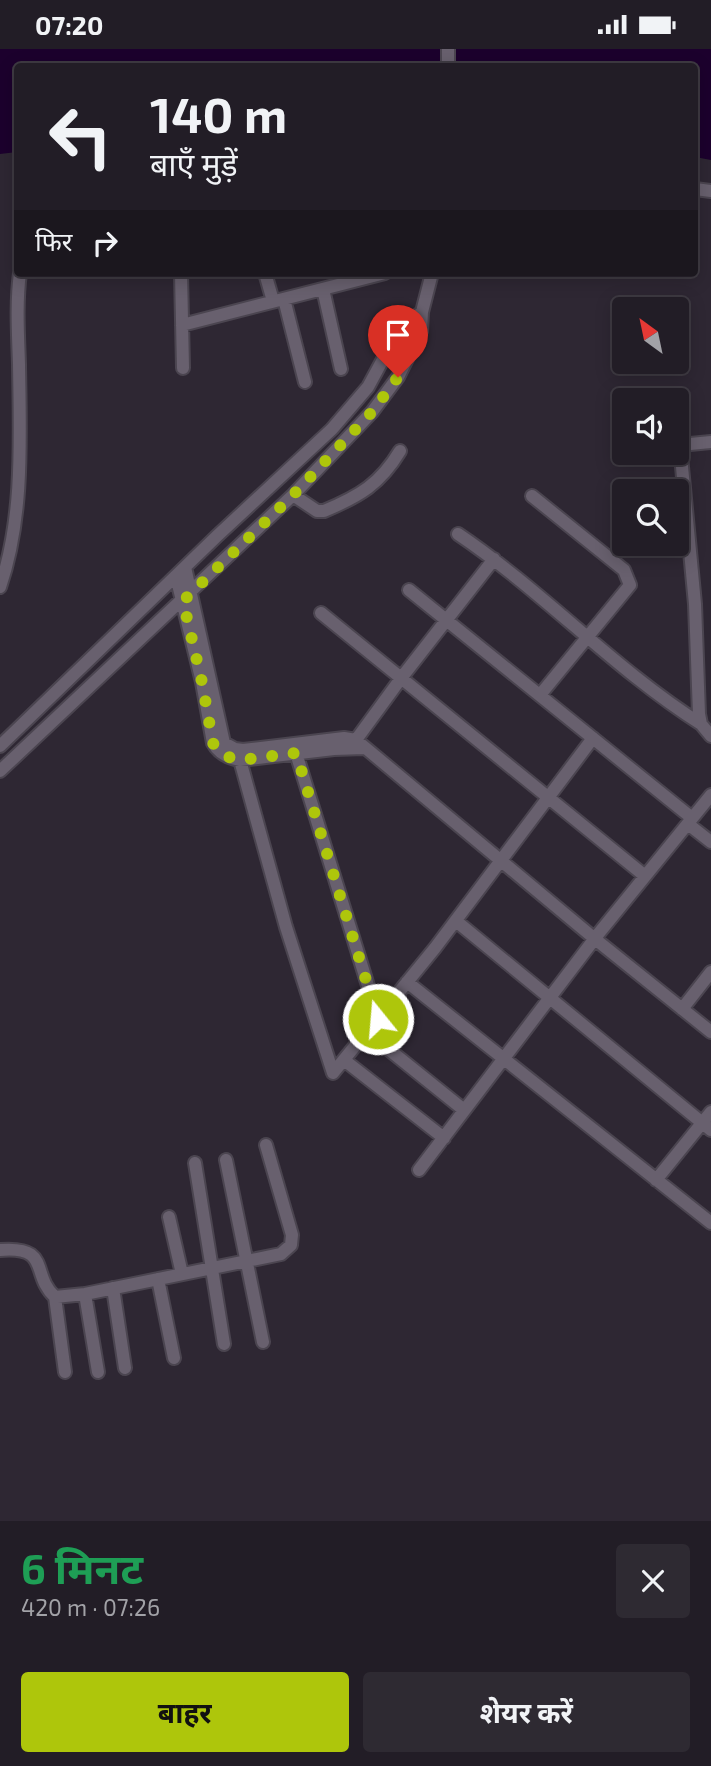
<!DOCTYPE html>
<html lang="hi">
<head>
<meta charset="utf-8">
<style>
	body { margin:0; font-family:"Exo 2","Noto Sans Devanagari",sans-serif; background:#2e2a32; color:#f1f3f6; height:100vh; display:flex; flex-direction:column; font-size:26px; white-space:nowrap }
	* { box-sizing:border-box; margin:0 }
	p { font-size:23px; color:#a2a2a7 }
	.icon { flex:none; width:38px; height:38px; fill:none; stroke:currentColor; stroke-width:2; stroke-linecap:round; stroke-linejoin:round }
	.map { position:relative; height:1472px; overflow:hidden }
	.sheet { display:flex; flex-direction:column; background:#221d26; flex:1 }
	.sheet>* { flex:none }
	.top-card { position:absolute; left:14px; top:14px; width:684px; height:214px; border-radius:7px; box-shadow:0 4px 18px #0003,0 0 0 2px #3f3b43; background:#221d26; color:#f1f3f6; overflow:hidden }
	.needle { width:46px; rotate:327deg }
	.controls { position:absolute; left:612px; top:248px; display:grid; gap:14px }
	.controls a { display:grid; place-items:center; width:77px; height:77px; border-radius:7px; background:#221d26; box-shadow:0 4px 18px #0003,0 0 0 2px #3f3b43; font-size:35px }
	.pin { position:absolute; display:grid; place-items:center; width:60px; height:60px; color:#fff; margin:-72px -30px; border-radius:50% 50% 50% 0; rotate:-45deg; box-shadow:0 0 7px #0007 }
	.pin .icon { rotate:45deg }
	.me { position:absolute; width:77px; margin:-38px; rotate:343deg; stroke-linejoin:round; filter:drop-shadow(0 0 5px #0008) }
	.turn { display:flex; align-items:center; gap:24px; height:147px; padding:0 21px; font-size:32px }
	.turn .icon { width:91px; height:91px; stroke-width:2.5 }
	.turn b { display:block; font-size:49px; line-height:60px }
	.then { display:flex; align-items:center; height:66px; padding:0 21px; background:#0003; gap:14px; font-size:26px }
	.round { display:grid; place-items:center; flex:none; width:74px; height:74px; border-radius:7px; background:#2e2a32 }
	.headline { display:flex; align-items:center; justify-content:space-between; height:119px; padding:0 21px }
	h1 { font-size:42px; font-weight:700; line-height:52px; color:#1e9e55 }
	.action { display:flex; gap:14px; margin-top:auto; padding:14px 21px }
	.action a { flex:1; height:80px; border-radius:7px; background:#aec60b; color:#111; font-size:28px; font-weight:700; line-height:80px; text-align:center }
	.action a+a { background:#2e2a32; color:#f1f3f6 }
	.status { display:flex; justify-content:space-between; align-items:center; height:49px; padding:0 35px; background:#221d26; direction:ltr }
	.status svg { height:19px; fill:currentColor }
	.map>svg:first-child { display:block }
	.water { fill:#1c002d }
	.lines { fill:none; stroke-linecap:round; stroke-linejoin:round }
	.minor-casing { stroke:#4b4550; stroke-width:16 }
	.minor { stroke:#68606e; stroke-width:12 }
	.route { stroke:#aec60b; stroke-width:12; stroke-dasharray:0 21.6 }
</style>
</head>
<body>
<div class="status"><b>07:20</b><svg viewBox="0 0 49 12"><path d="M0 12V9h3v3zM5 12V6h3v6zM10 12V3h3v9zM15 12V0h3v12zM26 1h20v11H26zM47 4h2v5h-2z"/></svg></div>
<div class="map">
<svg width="711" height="1472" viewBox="0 0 711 1472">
	<rect width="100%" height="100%" fill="#2e2733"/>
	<path class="water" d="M0,0H711V111L695,108V18H18L17,103L0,105Z"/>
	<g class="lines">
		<g class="minor-casing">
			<path id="minor" d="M448,0V18
				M695,140L711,142
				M181,224L183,319
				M265,224L273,252
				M323,240L341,320
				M284,250L305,333
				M182,276L385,224
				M677,365L695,555L699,665L701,675L711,687
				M680,396L711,393
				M293,446L317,462H324C360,447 380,435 400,402
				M532,447L624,521L630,536L540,646
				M458,485C544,543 614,620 701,675
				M185,518L224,694L235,700L243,701L344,689L356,691L595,890L711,983
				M176,527L202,633L213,694C219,705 228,709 240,711L334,700L364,699
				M0,538C24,468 20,389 19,315C18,285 16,254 20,224
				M409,541L692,769
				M321,564L645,827
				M353,695L402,628L494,510
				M0,697L217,487L332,380L368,338L400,279L422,263
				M296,704L378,969
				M240,711L286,878L333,1024L435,899L593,689
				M0,722L293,446L372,363L398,328L421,282L422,263L432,224
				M688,775L711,793
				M456,872L711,1081
				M407,933L711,1174
				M682,960L711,923
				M367,983L464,1061
				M344,1011L444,1089
				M226,1111L263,1293
				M195,1114L224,1295
				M419,1121L599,884L711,746
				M656,1131L711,1063
				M169,1168L182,1225
				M0,1201C52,1197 30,1225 55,1248L85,1245L281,1205L291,1196L292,1186L266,1096
				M158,1230L174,1309
				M113,1239L125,1319
				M85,1245L98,1323
				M55,1248L65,1323"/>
		</g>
		<use href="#minor" class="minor"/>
	</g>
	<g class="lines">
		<path class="route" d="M378,970L296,704L240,711C228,709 219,705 213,694L202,633L183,552L293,446L372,363L398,328"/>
	</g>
</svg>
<div class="controls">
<a><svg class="needle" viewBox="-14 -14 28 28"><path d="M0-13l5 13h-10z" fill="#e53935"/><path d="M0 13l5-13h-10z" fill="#a2a2a7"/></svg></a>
<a><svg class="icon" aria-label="sound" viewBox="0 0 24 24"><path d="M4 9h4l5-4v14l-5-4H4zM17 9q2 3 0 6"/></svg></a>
<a><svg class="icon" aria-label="search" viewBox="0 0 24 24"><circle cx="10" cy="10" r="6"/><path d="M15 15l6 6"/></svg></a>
</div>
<div class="pin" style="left:398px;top:328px;background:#d93025"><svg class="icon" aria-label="arrive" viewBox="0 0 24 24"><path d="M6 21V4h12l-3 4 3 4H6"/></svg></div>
<svg class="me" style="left:378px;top:970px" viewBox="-20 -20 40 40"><circle r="17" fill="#aec60b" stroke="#fff" stroke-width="3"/><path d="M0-11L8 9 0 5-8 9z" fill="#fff"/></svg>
<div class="top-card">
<div class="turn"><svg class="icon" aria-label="left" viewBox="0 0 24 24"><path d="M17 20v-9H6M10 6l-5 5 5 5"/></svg><div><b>140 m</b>बाएँ मुड़ें</div></div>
<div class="then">फिर<svg class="icon" aria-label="right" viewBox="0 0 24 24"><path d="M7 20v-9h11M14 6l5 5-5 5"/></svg></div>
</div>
</div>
<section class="sheet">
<div class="headline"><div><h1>6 मिनट</h1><p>420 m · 07:26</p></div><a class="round"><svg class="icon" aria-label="close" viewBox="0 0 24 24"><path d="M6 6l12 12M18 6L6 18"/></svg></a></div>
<div class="action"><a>बाहर</a><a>शेयर करें</a></div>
</section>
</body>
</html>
